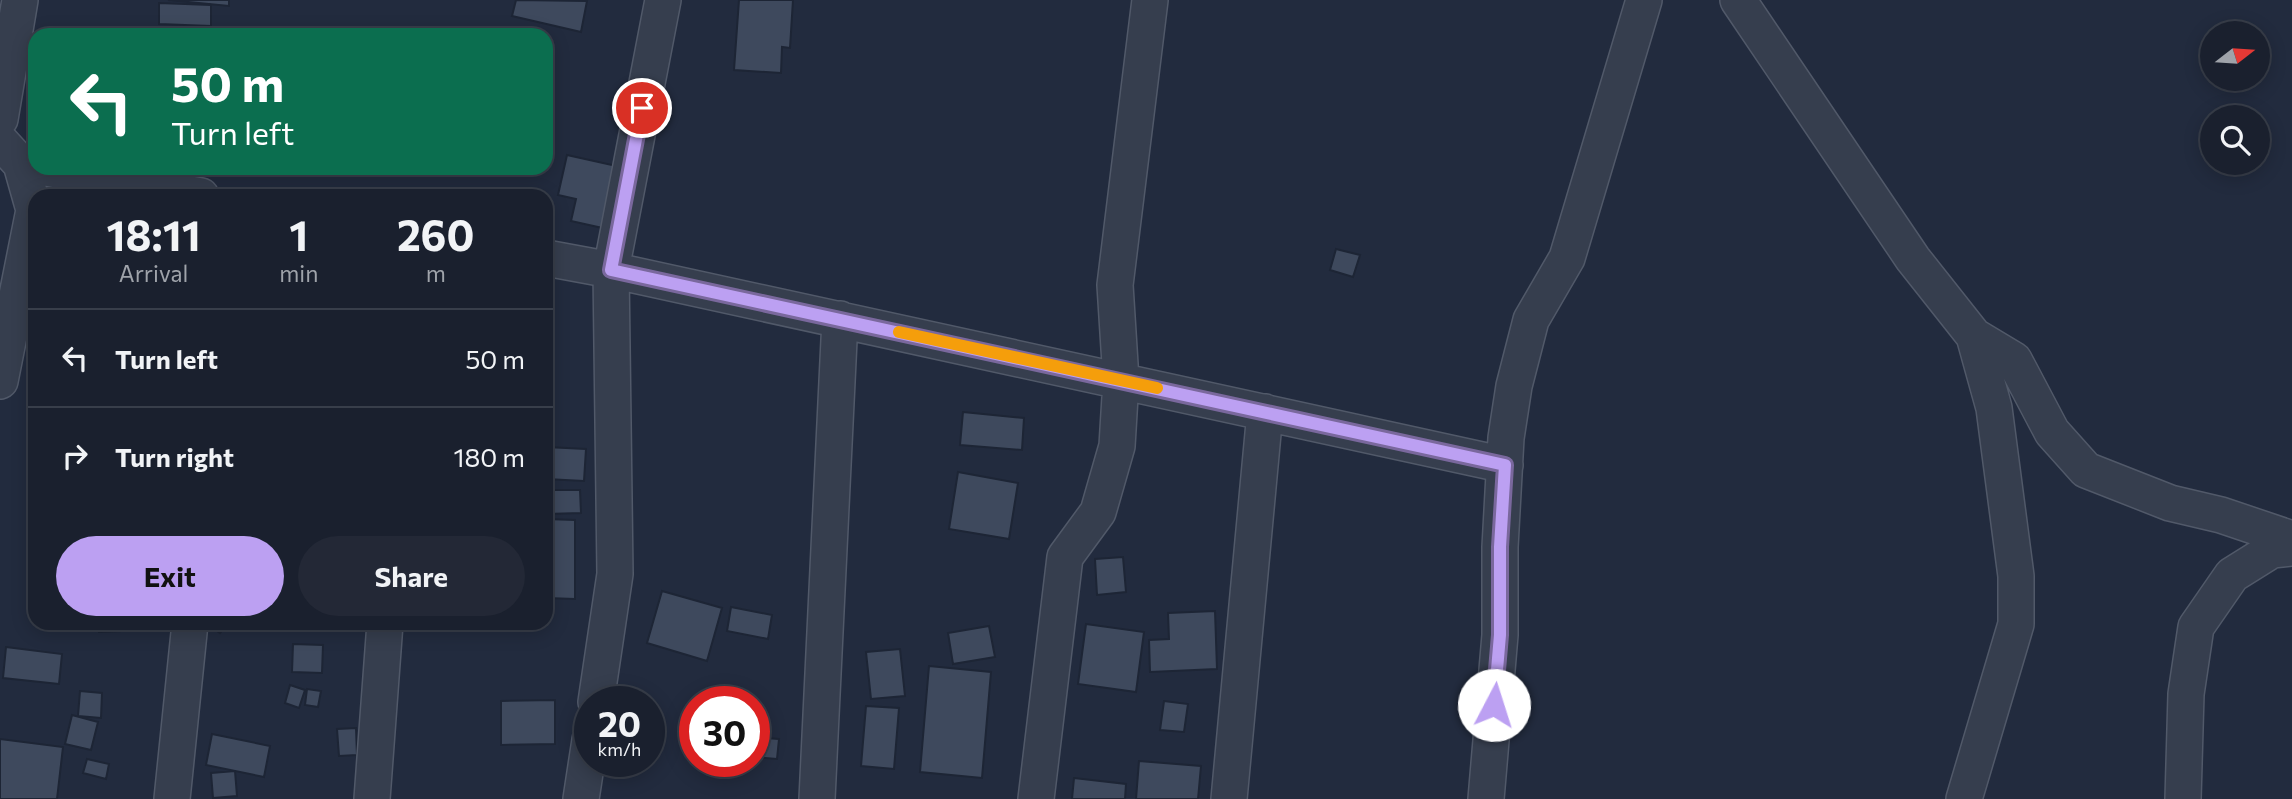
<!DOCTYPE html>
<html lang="en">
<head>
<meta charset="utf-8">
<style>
	body { margin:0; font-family:Commissioner,sans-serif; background:#232836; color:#f1f3f6; height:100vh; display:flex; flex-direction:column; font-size:26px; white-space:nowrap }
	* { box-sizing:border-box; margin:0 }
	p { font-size:23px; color:#9fa3aa }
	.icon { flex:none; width:38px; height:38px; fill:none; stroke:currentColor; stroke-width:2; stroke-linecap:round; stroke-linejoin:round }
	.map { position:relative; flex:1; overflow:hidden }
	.side { position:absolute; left:28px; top:189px; width:525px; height:441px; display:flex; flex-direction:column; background:#1a202e; border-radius:21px; box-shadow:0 4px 18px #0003,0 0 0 2px #383e4a }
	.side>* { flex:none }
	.banner { position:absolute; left:28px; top:28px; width:525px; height:147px; border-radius:21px; box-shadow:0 4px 18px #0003,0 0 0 2px #383e4a; background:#0b6e4f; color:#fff; overflow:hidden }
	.needle { width:46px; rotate:73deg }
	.tools { position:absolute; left:2200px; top:21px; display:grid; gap:14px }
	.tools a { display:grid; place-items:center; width:70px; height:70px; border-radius:50%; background:#1a202e; box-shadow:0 4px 18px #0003,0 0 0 2px #383e4a; font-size:35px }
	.speed { position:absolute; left:574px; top:686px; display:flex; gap:14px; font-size:35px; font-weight:700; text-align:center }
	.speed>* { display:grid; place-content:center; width:91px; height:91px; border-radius:50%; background:#1a202e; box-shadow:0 4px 18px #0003,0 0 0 2px #383e4a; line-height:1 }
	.speed small { font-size:18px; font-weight:400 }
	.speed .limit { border:10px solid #d22; background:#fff; color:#111 }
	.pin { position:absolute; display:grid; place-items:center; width:60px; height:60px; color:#fff; margin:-30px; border:4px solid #fff; border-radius:50%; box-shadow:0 2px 7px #0007 }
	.me { position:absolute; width:77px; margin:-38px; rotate:5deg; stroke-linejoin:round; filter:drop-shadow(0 0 5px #0008) }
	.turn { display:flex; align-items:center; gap:24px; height:147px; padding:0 28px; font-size:32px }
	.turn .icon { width:91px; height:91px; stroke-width:2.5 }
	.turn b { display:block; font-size:49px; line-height:60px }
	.eta { display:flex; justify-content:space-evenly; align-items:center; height:119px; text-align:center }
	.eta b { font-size:42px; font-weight:700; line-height:49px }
	.primary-button { display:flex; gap:14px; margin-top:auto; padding:14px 28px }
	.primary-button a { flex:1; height:80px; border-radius:42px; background:#bca0f2; color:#111; font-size:28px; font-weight:700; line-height:80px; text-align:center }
	.primary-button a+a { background:#232836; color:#f1f3f6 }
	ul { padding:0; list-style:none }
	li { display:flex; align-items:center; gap:21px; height:98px; padding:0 28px; border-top:2px solid #383e4a }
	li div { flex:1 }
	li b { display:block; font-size:26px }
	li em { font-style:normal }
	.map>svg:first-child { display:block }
	.building { fill:#3e495d; stroke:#1d2535; stroke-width:2 }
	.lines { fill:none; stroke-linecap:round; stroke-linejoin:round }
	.street-casing { stroke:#515969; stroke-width:38 }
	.street { stroke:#363e4e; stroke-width:35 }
	.route-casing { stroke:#7a689d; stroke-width:18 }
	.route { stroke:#bca0f2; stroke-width:12 }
	.slow { stroke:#f59e0b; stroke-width:12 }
</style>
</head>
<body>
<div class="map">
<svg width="2292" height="799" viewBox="0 0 2292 799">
	<rect width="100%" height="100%" fill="#222b3e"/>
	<path class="building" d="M168,0H229V6Z
		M516,0L587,1L581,32L512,16Z
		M739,0H793L790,48L782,47L781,73L734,70Z
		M159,3L211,5V26L159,24Z
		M567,155L630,169L616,231L571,221L576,199L558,195Z
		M1336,249L1360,255L1353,277L1330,270Z
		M32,314H35V379H29Z
		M546,370H551V391L546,390Z
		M963,412L1024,418L1022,450L960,445Z
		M546,447L586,449L584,481L546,479Z
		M958,472L1018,483L1009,539L949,529Z
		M546,490H580L581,513L546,514Z
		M546,519L575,520V599L546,598Z
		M1123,557L1126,592L1097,595L1095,559Z
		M662,591L722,608L707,661L647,643Z
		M731,607L772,615L768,639L727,631Z
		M1215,611L1217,669L1150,672L1149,640L1169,639L1168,613Z
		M98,623H143L144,630L99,632Z
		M206,623H227L220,633Z
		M1086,624L1144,632L1136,692L1078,684Z
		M989,626L995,657L953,664L948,633Z
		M293,644L323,645L322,673L292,672Z
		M6,647L62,654L59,684L3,678Z
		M900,649L905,696L871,699L866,652Z
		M929,666L991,672L982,778L920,772Z
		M290,685L305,690L299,708L285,703Z
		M307,689L321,691L318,707L305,705Z
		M80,691L102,693L101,718L78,716Z
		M555,700V744L501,745V701Z
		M1164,701L1188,704L1184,732L1160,730Z
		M866,706L899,708L894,769L861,766Z
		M72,715L98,722L91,750L65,744Z
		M356,728L357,755L339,756L337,729Z
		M212,734L270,746L264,777L206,765Z
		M754,737L779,739L777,759L754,757Z
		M0,739L63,747L57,799H0Z
		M87,759L109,764L106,779L83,773Z
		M1139,761L1201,766L1198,799H1136Z
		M235,771L237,796L213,798L211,773Z
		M1074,778L1126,784L1125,799H1072Z"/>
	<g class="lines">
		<g class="street-casing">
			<path id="street" d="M1738,0L1913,259L1974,336L1994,408L2016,576V624L1964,799
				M0,119L20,0
				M0,141L21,164L34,210L0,381
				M46,168L201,196
				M546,258L611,270L1505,465
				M1974,336L2014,360L2052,432L2086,470L2170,503L2221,515L2292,539
				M596,702L615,574L611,270L663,0
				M172,799L190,623
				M372,799L385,623
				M581,799L590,740
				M817,799L840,319
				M1036,799L1065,557L1098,512L1117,446L1121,380L1115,285L1150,0
				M1229,799L1265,412
				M1486,799L1500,635V547L1506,438L1514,386L1531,320L1567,258L1644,0
				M2183,799L2186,694L2196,627L2232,575L2272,550L2292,548"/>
		</g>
		<use href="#street" class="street"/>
	</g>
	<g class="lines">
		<g class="route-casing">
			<path id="route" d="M642,108L611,270L1505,465L1500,547V635L1494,705"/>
		</g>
		<use href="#route" class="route"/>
		<path class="slow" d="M899,332L1157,388"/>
	</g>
</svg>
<div class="tools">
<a><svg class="needle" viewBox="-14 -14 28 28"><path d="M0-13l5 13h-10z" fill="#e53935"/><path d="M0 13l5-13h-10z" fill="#9fa3aa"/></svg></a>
<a><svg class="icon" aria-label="search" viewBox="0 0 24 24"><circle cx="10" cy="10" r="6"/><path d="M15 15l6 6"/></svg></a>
</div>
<div class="speed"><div>20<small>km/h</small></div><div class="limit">30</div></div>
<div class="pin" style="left:642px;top:108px;background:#d93025"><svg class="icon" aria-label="arrive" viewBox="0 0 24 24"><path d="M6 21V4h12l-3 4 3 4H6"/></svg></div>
<svg class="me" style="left:1494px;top:705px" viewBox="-20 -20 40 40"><circle r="19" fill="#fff"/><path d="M0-13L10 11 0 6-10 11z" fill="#bca0f2"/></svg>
<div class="banner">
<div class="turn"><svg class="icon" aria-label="left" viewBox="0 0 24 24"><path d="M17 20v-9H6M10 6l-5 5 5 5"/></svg><div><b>50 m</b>Turn left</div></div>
</div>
<section class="side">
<div class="eta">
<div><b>18:11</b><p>Arrival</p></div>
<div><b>1</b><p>min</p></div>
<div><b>260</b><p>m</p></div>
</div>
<ul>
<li><svg class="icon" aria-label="left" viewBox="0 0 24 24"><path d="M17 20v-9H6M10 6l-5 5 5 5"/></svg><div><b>Turn left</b></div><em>50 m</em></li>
<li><svg class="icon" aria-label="right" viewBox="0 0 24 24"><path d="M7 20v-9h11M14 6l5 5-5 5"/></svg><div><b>Turn right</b></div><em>180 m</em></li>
</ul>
<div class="primary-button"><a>Exit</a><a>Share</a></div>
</section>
</div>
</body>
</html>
